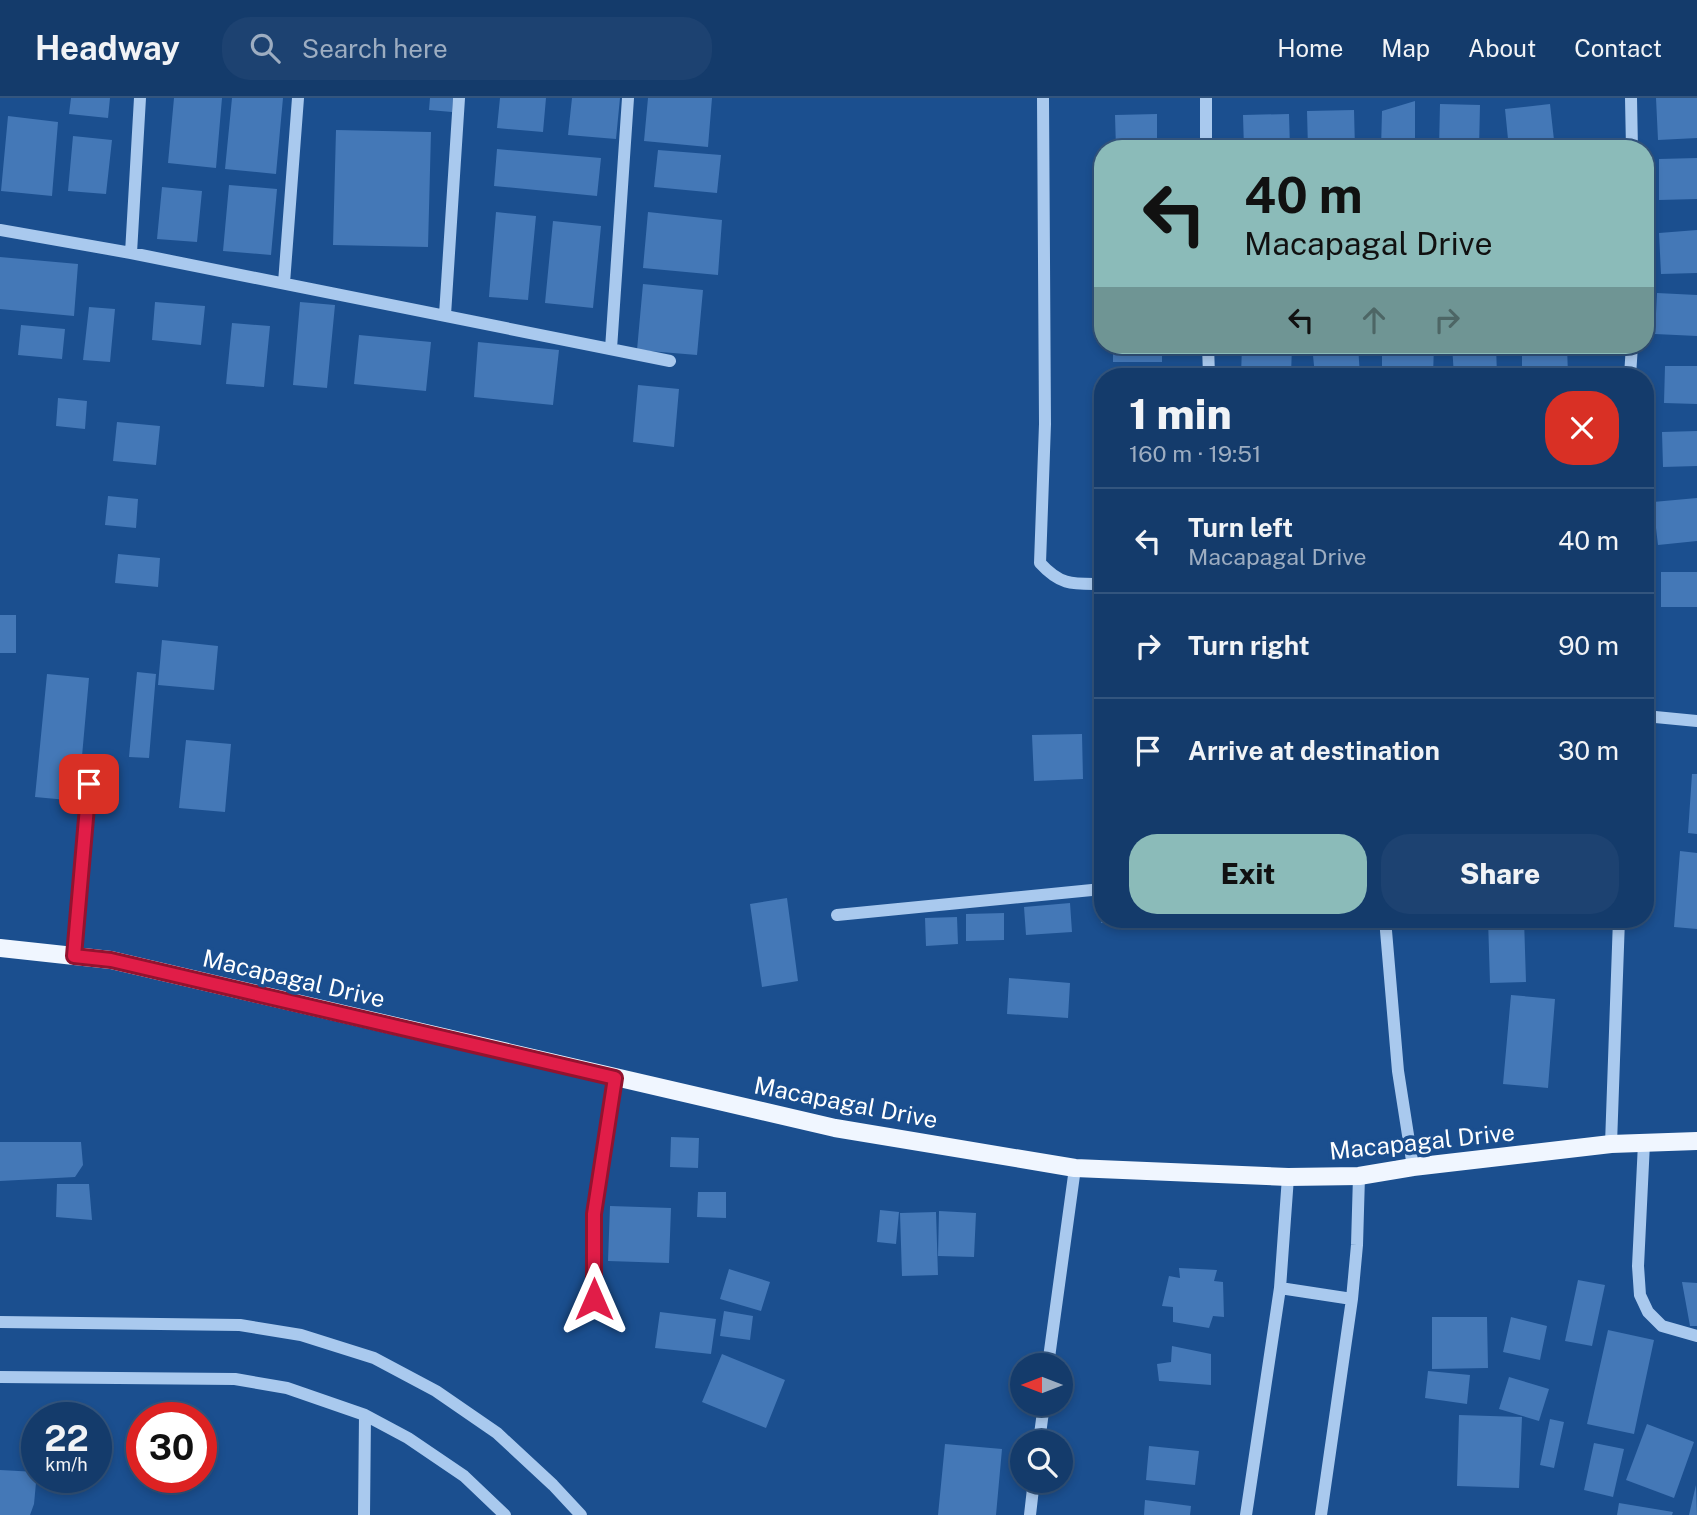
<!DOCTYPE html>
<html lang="en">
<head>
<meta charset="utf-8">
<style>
	body { margin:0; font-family:"Public Sans",sans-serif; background:#1d4271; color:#f1f3f6; height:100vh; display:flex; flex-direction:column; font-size:26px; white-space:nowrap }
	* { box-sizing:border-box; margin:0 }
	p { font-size:23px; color:#9dadc1 }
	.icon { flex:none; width:38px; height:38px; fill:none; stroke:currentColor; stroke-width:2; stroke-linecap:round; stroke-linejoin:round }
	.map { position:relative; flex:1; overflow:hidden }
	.details { position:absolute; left:1094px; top:270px; width:560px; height:560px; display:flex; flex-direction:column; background:#143b6b; border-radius:28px; box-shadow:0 4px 10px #0003,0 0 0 2px #33557e }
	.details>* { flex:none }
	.guide { position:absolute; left:1094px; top:42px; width:560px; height:214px; border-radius:28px; box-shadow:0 4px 10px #0003,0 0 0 2px #33557e; background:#8bbbb9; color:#111; overflow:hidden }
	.needle { width:46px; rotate:270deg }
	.controls { position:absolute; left:1010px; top:1255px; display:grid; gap:14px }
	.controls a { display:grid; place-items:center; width:63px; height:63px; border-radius:50%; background:#143b6b; box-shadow:0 4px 10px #0003,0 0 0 2px #33557e; font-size:35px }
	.speed { position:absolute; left:21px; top:1304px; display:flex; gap:14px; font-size:35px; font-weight:700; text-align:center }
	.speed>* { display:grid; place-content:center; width:91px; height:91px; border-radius:50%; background:#143b6b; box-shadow:0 4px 10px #0003,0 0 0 2px #33557e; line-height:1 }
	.speed small { font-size:18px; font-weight:400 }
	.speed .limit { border:10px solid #d22; background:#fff; color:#111 }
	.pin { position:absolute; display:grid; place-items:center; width:60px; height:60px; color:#fff; margin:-30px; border-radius:14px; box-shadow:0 4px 10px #0006 }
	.me { position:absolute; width:77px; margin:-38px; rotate:0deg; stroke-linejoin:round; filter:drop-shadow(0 0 5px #0008) }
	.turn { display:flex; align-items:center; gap:24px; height:147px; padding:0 35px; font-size:32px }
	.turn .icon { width:91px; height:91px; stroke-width:2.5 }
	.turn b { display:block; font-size:49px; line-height:60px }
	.lanes { display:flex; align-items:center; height:66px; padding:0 35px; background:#0003; justify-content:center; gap:35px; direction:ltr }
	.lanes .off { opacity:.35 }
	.round { display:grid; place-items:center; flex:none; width:74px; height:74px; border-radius:28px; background:#1d4271 }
	.overview { display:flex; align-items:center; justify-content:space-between; height:119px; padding:0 35px }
	h1 { font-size:42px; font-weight:800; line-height:52px }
	.primary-button { display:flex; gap:14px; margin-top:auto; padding:14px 35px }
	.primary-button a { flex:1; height:80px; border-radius:28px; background:#8bbbb9; color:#111; font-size:28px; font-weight:800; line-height:80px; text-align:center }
	.primary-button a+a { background:#1d4271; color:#f1f3f6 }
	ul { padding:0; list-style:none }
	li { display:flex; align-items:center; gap:21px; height:105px; padding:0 35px; border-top:2px solid #33557e }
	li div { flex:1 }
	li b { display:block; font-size:26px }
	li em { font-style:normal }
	header { display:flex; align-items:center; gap:42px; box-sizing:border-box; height:98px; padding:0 35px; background:#143b6b; border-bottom:2px solid #33557e }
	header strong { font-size:33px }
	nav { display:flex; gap:38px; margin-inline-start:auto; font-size:24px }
	.search { width:490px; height:63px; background:#1d4271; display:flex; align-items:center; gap:18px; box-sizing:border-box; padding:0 24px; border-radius:28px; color:#9dadc1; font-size:26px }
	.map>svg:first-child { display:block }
	.building { fill:#4478b7 }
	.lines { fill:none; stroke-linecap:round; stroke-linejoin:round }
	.minor { stroke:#a9c9ee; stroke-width:12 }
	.major { stroke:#f0f6ff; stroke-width:18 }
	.route-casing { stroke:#92132f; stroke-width:18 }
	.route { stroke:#e11d48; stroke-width:12 }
	.labels { text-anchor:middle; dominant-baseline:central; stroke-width:7; stroke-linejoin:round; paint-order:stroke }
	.street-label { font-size:24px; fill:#fff; stroke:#1b4f8f }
</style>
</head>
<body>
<header>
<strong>Headway</strong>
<div class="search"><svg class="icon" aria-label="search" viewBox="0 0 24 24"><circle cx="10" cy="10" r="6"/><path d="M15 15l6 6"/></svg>Search here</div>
<nav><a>Home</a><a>Map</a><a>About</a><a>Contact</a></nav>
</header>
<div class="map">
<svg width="1697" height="1417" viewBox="0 0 1697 1417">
	<rect width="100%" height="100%" fill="#1b4f8f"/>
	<path class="building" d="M71,0H110L108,20L69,16Z
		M174,0H222L216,70L168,65Z
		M232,0H283L276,76L225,71Z
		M430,0H453L452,14L429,12Z
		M500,0H546L543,34L497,30Z
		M572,0H620L616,41L568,37Z
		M648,0H712L708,49L644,43Z
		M1656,0H1697V40L1658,42Z
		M1415,3V51H1381L1382,13Z
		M1440,6L1480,7L1479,51H1439Z
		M1550,6L1555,51H1509L1505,11Z
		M1354,12L1355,51H1308L1307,13Z
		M1157,16V51H1116L1115,17Z
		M1289,16L1290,51H1244L1243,17Z
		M8,18L58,24L52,98L1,93Z
		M336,32L431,34L428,149L333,147Z
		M73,38L112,42L106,96L68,93Z
		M497,51L601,60L597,98L494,88Z
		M658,52L721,57L717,95L654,89Z
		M1697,60V101L1659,102V61Z
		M229,87L277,91L271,157L223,153Z
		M162,89L202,93L197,144L157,141Z
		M496,114L536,118L528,202L489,199Z
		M648,114L722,122L718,177L643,170Z
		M553,123L601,128L593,210L545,205Z
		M1697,132V175L1661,176L1659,135Z
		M0,159L78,166L74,218L0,211Z
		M643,186L703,192L697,257L637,252Z
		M1657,195L1697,197V238L1655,236Z
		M155,204L205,208L201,247L152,242Z
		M300,204L335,207L327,290L293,287Z
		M89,209L115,211L110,264L83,262Z
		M232,225L270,228L264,289L226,286Z
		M21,227L65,231L62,261L18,257Z
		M359,237L431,244L426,293L354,286Z
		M478,244L559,252L553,307L474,299Z
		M1113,247H1162V264H1113Z
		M1242,247H1292L1291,278H1241Z
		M1312,247H1358L1360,278H1315Z
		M1382,247H1434L1433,278H1382Z
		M1452,247H1496L1497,278H1454Z
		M1522,247H1567L1568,278H1522Z
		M1665,268H1697V306L1664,305Z
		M638,287L679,291L674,349L633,344Z
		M58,300L87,303L85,331L56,328Z
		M117,324L160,328L156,367L113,363Z
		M1697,333V368L1663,369L1662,334Z
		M108,398L138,401L136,430L105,427Z
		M1697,400V443L1658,447L1653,404Z
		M118,456L160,460L158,489L115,485Z
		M1661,474H1697V509H1661Z
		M0,517H16V555H0Z
		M162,542L218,548L214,592L158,587Z
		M137,574L156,576L149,660L129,659Z
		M47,576L89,580L78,703L35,699Z
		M1082,636L1083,681L1034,683L1032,637Z
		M186,642L231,646L225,714L179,710Z
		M1692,676H1697V736L1688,735Z
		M1680,753L1697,755V831L1674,829Z
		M787,800L798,883L762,889L750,806Z
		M1070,805L1072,834L1026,837L1024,809Z
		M1004,815V842L966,843V816Z
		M957,819L958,846L926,848L925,820Z
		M1101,821H1141L1142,823L1101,825Z
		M1488,821H1524L1526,884L1490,885Z
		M1009,880L1070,885L1068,920L1007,916Z
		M1511,897L1555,901L1548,990L1503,986Z
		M671,1039L699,1040L698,1070L670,1069Z
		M0,1044H81L83,1067L75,1079L0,1083Z
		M57,1086H89L92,1122L56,1119Z
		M698,1094H726V1120L697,1119Z
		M610,1108L671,1110L669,1165L608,1163Z
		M880,1112L899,1114L896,1146L877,1144Z
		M939,1113L976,1115L974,1159L938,1158Z
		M936,1114L938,1177L902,1178L900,1115Z
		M1179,1170L1217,1172L1214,1183L1223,1184L1224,1219L1213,1218L1209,1230L1173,1224V1209L1162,1208L1169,1178L1180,1180Z
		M729,1171L770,1184L761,1213L720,1201Z
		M1578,1182L1605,1187L1592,1248L1565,1243Z
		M1682,1184L1697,1185V1228H1690Z
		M724,1213L753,1218L750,1242L720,1238Z
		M660,1214L716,1221L711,1256L655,1250Z
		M1432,1219H1487L1488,1270L1432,1271Z
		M1511,1219L1547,1228L1540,1262L1503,1254Z
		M1608,1232L1654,1242L1634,1336L1587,1326Z
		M1172,1248L1211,1256V1287L1159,1283L1157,1266L1171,1264Z
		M722,1256L785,1282L766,1330L702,1304Z
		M1428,1273L1470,1277L1467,1306L1425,1300Z
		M1509,1279L1549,1291L1539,1323L1499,1311Z
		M1459,1317L1522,1319L1519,1390L1457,1388Z
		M1550,1321L1564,1324L1554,1370L1540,1367Z
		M1647,1326L1694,1344L1674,1400L1626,1382Z
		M1594,1345L1624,1351L1613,1399L1584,1392Z
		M945,1346L1002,1351L996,1417H938Z
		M1149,1348L1199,1353L1195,1387L1146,1382Z
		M0,1372L37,1374L34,1406L30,1417H0Z
		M1696,1387L1697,1417H1689Z
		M1145,1402L1191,1408L1190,1417H1144Z
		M1619,1405L1673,1414L1672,1417H1617Z"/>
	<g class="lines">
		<path class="minor" d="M1043,0L1045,326L1040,465C1061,488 1073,486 1102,486
			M1206,0V51
			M1631,0L1632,51
			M0,132L131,155L670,263
			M131,155L140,0
			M284,185L298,0
			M445,217L459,0
			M1208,247L1209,278
			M611,251L628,0
			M1630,278L1632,247
			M1645,618L1697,623
			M837,817L1102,791
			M1385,821L1398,973L1413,1069
			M74,858L91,662
			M1644,1045L1638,1168L1640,1197L1648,1214L1662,1228L1697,1238
			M1611,1046L1619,821
			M1280,1190L1352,1201
			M594,1201V1116L615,980
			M0,1224L240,1227L301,1237L374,1260L436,1293L497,1335L553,1387L581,1417
			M1048,1267L1075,1070
			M0,1279L235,1281L287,1290L365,1317L408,1340L464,1378L505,1417
			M1039,1344L1044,1306
			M364,1417L365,1317
			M1030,1417L1034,1382
			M1246,1417L1280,1190L1288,1079
			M1321,1417L1352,1201L1357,1147L1359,1078"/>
		<path class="major" d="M0,850L111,862L835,1030L1075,1070L1288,1079L1359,1078L1413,1069L1611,1046L1697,1043"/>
	</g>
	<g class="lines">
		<g class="route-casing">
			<path id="route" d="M89,686L74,858L111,862L615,980L594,1116V1201"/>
		</g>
		<use href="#route" class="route"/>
	</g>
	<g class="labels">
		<g class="street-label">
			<text transform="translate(294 880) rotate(13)">Macapagal Drive</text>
			<text transform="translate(846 1004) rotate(11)">Macapagal Drive</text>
			<text transform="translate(1422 1043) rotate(-6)">Macapagal Drive</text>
		</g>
	</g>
</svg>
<div class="controls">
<a><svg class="needle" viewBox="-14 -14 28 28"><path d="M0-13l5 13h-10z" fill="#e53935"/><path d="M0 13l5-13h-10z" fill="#9dadc1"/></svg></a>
<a><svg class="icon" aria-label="search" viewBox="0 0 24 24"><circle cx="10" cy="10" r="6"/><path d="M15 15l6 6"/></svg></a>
</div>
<div class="speed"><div>22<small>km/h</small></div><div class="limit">30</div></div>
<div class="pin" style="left:89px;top:686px;background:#d93025"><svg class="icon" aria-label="arrive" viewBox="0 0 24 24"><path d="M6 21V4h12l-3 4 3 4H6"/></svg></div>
<svg class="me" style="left:594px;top:1201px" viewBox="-20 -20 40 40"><path d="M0-17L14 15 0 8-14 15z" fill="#e11d48" stroke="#fff" stroke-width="4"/></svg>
<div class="guide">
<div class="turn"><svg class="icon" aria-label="left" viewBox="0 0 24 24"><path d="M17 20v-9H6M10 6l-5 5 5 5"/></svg><div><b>40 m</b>Macapagal Drive</div></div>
<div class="lanes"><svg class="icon" aria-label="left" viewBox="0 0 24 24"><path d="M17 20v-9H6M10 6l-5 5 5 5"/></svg><svg class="icon off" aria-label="ahead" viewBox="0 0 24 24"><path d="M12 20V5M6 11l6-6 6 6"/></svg><svg class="icon off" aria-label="right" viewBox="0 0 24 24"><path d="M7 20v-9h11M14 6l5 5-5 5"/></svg></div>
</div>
<section class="details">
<div class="overview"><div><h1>1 min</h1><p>160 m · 19:51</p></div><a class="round" style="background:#d93025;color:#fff"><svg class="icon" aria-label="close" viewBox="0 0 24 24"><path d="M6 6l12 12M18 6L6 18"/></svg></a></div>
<ul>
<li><svg class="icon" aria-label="left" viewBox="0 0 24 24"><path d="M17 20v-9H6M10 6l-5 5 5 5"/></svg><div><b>Turn left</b><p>Macapagal Drive</p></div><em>40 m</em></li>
<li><svg class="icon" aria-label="right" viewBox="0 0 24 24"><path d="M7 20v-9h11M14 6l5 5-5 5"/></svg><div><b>Turn right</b></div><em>90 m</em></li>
<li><svg class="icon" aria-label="arrive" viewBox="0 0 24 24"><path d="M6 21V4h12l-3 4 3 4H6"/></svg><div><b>Arrive at destination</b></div><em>30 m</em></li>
</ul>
<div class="primary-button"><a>Exit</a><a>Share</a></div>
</section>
</div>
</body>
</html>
